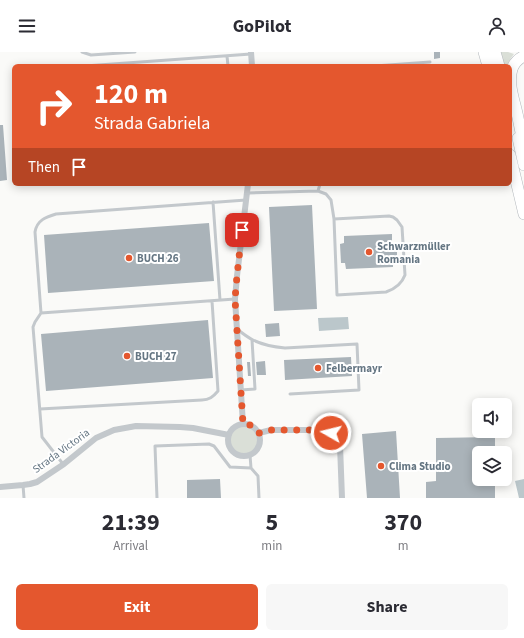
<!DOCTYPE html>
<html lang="en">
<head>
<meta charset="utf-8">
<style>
	body { margin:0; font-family:"Source Sans 3",sans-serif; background:#f7f7f7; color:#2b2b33; height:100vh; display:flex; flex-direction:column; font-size:15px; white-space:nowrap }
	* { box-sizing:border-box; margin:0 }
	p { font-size:13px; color:#7c7c81 }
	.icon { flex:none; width:22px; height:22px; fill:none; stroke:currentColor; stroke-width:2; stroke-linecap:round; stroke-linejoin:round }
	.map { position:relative; height:446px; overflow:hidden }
	.drawer { display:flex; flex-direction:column; background:#fff; flex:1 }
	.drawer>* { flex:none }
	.top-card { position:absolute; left:12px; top:12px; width:500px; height:122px; border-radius:6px; box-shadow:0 2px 10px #0003; background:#e4572e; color:#fff; overflow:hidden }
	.controls { position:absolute; left:472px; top:346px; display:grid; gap:8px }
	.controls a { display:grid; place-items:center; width:40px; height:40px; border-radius:6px; background:#fff; box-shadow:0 2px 10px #0003; font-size:20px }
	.pin { position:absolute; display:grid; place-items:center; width:34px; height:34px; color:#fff; margin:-17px; border-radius:8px; box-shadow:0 2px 6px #0006 }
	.me { position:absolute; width:44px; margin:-22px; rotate:278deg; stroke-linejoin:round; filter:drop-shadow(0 0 3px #0008) }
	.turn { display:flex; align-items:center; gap:14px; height:84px; padding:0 16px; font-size:18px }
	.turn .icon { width:52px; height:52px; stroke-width:2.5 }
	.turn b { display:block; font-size:28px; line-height:34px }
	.then { display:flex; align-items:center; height:38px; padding:0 16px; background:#0003; gap:8px; font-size:15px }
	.eta { display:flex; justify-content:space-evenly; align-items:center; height:68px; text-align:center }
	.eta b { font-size:24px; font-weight:700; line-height:28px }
	.primary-button { display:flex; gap:8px; margin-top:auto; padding:8px 16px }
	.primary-button a { flex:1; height:46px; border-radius:6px; background:#e4572e; color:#fff; font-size:16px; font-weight:700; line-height:46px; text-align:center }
	.primary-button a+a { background:#f7f7f7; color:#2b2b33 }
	header { display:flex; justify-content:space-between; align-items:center; height:52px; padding:0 16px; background:#fff; font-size:18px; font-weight:700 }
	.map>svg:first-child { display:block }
	.green { fill:#dadfd7 }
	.water { fill:#bbc7cb }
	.building { fill:#aab3b9 }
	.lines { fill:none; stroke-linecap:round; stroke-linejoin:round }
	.highway-casing { stroke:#b4b9bd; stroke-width:12 }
	.lane { stroke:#c3c8cc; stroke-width:3 }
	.street { stroke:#c3c8cc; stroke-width:6 }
	.highway { stroke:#fff; stroke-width:11 }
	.route { stroke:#e4572e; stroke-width:7; stroke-dasharray:0 12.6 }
	.poi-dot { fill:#e4572e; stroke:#fff; stroke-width:1.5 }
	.labels { text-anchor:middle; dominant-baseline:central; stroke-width:4; stroke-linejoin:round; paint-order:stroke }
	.poi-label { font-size:11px; font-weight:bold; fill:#657683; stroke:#fff; text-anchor:start }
	.street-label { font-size:11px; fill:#657683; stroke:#fff }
</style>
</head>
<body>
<header><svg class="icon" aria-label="menu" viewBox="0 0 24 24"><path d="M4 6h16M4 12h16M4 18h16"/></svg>GoPilot<svg class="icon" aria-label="person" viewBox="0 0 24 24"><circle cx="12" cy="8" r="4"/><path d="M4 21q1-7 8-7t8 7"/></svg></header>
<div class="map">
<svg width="524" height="446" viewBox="0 0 524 446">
	<rect width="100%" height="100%" fill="#fafaf8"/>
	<path class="green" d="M500,0H508L514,2L511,6L507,14H504Z
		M228 388a16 16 0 1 1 32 0a16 16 0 1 1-32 0Z"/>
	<path class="water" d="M348,265L349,277L319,279L318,266Z
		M524,427V446H519L515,429Z"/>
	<path class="building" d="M434,0H440V6L434,7Z
		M0,73H3L7,128L0,129Z
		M312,153L317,257L274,259L269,155Z
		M209,171L214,229L48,241L44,183Z
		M392,182V192H397V208H393V215L346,217L345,211H341L340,192L344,191V184Z
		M208,268L213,326L46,339L41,282Z
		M279,271L280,284L266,285L265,272Z
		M351,305L352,324L285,328L284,308Z
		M265,309L266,323H257L256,310Z
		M247,310H250L251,324H248Z
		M396,379L400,446H367L362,382Z
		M495,385V401H479V427H495V446H426V430L436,429V386Z
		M220,427L221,446H187V428Z"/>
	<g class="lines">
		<g class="highway-casing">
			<path id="highway" d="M484,0L488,14
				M495,0L499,14
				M524,4C518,7 514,11 512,17C508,30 513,45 516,57C519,69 521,82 524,94
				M518,86L524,113
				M510,103L524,162"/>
		</g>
		<path class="lane" d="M82,0L91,3L135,0
			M227,4L228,14
			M85,14L251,2
			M375,14L430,10
			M318,139L320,132
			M248,141L318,139L326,142L331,148L334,167L337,243L386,240C395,237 402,231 405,223L402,175L397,168L393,165L389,164L334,167
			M213,150L220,248
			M41,261L235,247
			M237,277C242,281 247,285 253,288C263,293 274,295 285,296L357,292L359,338L290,342
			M241,338L255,337L252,288
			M40,357L202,348C209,348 213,345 218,339L212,249
			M250,403L251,416
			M63,412L42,385L33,275L35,270L41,261L35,180C37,168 46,165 56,162L246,148
			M23,433L24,446
			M157,446L155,394L209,392L214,394L230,415L251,416L258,424L259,446"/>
		<path class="street" d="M251,0L252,14
			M228 388a16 16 0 1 1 32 0a16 16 0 1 1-32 0Z
			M243,372L235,247L237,224L248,132
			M259,381L271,378H324C333,380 337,385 340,393L342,446
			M0,435L23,433L30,432L37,430L64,412L96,386L114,378L136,374L180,375L193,376L229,383"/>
		<use href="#highway" class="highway"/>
	</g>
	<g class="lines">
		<path class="route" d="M242,178L237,224L235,247L243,372C251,372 255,375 259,381L271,378H324L331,381"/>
	</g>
	<g class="poi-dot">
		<circle cx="369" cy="200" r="4"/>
		<circle cx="129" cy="206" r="4"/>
		<circle cx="127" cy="304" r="4"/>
		<circle cx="318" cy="316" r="4"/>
		<circle cx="381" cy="414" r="4"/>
	</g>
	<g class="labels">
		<g class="poi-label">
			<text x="377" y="194">Schwarzmüller<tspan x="377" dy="13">Romania</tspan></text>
			<text x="137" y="206">BUCH 26</text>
			<text x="135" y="304">BUCH 27</text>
			<text x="326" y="316">Felbermayr</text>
			<text x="389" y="414">Clima Studio</text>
		</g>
		<g class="street-label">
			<text transform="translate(61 399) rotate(-36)">Strada Victoria</text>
		</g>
	</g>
</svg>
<div class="controls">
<a><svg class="icon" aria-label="sound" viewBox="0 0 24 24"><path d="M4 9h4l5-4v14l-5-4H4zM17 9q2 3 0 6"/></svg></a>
<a><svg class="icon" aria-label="layers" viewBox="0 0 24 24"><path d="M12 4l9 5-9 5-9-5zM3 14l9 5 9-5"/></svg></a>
</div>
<div class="pin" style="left:242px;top:178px;background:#d93025"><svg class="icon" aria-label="arrive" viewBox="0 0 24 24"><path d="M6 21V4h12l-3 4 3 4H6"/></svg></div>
<svg class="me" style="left:331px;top:381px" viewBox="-20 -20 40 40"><circle r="17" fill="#e4572e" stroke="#fff" stroke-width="3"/><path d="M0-11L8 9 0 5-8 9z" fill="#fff"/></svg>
<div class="top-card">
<div class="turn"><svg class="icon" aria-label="right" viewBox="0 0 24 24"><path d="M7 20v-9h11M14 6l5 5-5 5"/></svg><div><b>120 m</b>Strada Gabriela</div></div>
<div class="then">Then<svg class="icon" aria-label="arrive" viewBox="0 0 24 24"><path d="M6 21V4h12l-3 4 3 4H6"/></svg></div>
</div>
</div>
<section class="drawer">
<div class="eta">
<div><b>21:39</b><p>Arrival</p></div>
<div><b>5</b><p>min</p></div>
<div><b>370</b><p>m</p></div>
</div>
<div class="primary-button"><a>Exit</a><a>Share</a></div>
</section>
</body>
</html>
